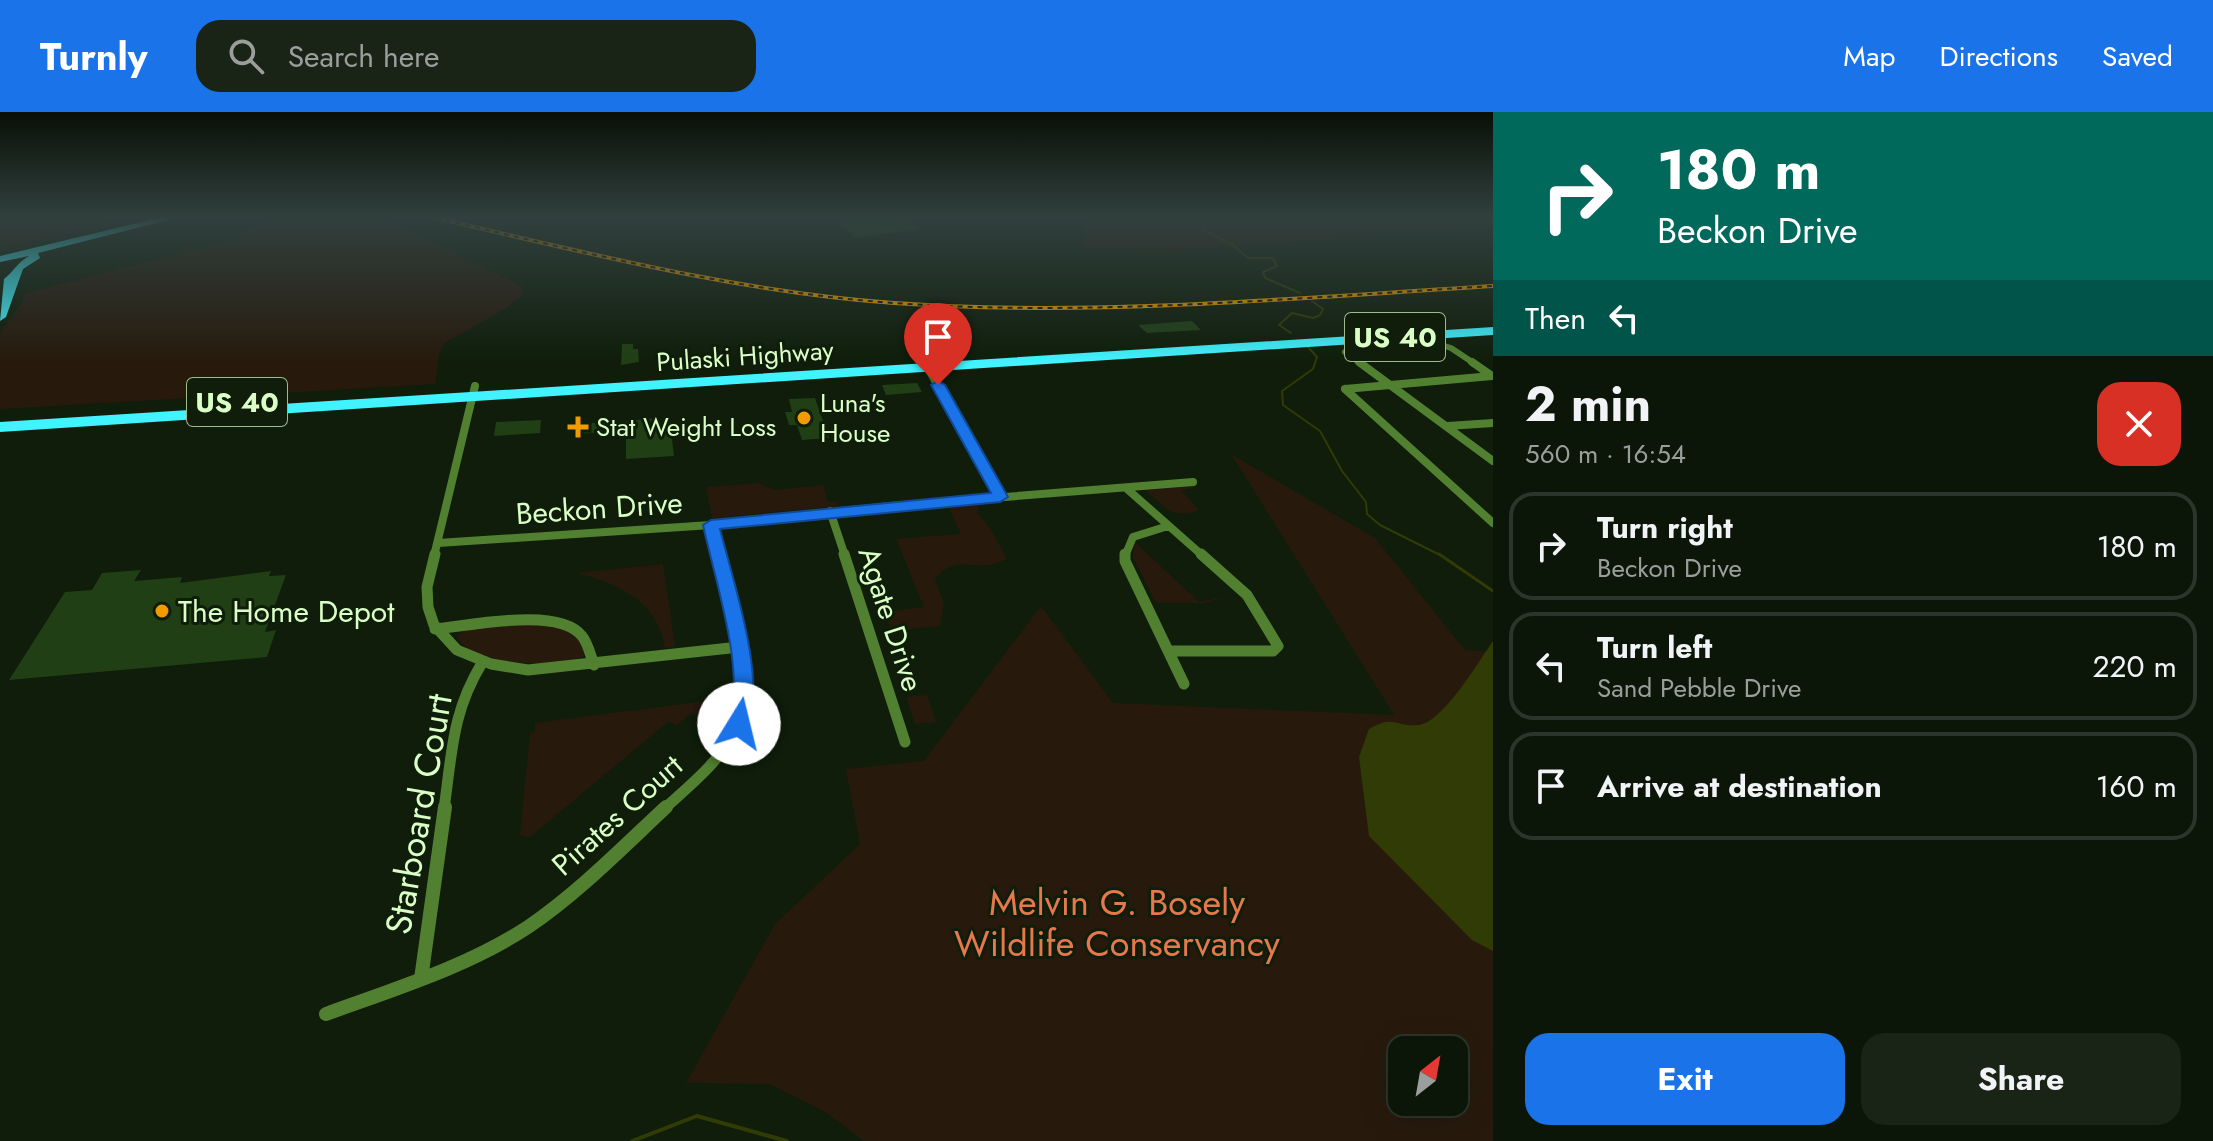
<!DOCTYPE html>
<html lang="en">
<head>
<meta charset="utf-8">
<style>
	body { margin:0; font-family:Jost,sans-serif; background:#192316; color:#f1f3f6; height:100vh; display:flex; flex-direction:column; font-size:30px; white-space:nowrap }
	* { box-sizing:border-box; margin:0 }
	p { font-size:26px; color:#9a9f9c }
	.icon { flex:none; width:44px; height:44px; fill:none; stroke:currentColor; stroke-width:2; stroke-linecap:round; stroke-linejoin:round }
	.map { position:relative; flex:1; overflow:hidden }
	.panel { display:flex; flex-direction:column; background:#0b1608; width:720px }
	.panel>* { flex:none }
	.guide { background:#00695c; color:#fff; overflow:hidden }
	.needle { width:52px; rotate:31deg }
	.controls { position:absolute; left:1388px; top:924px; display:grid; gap:16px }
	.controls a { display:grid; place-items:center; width:80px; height:80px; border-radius:16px; background:#0b1608; box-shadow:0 8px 32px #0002,0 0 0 2px #2b3529; font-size:40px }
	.pin { position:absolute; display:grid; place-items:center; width:68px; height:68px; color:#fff; margin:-82px -34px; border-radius:50% 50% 50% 0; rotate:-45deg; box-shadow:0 0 8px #0007 }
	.pin .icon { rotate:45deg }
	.me { position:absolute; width:88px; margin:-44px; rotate:9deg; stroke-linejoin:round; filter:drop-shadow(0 0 6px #0008) }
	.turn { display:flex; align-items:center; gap:28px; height:168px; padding:0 32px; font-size:36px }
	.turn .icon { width:104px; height:104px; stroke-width:2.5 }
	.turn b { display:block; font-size:56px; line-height:68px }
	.then { display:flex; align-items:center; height:76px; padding:0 32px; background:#0003; gap:16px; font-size:30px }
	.round { display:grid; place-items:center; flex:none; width:84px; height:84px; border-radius:24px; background:#192316 }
	.headline { display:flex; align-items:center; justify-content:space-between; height:136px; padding:0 32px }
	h1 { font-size:48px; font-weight:700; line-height:60px }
	.button { display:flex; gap:16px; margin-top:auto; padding:16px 32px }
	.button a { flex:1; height:92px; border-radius:24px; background:#1a73e8; color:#fff; font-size:32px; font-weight:700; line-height:92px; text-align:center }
	.button a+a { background:#192316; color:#f1f3f6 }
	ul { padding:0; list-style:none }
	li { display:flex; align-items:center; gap:24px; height:108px; margin:0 16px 12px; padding:0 16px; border:4px solid #2b3529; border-radius:24px }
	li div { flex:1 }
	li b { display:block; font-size:30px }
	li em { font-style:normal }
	header { display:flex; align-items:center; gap:48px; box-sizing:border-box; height:112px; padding:0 40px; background:#1a73e8; color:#fff }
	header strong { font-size:38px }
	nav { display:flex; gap:44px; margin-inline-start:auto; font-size:28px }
	.search { width:560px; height:72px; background:#192316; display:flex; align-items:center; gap:20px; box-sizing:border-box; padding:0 28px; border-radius:24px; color:#9a9f9c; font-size:30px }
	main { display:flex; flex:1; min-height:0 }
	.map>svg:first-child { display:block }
	.green { fill:#271a0d; fill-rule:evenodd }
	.water { fill:#313b05 }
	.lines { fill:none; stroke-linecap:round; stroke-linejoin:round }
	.stream-far2 { stroke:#313b05; stroke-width:2 }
	.stream-far1 { stroke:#313b05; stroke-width:3 }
	.stream { stroke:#313b05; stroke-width:4 }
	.building { fill:#203f15 }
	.street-far3 { stroke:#528031; stroke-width:6 }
	.street-far2 { stroke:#528031; stroke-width:8 }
	.street-far1 { stroke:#528031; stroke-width:11 }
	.street { stroke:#528031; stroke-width:14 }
	.highway { fill:#41f3ff; fill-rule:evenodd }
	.rail-casing { stroke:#f19b00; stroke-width:4 }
	.rail { stroke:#0f1d0a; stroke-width:2; stroke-dasharray:5; stroke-linecap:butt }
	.route { fill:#1a73e8; stroke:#114b97; stroke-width:2 }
	.poi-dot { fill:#f19b00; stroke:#0f1d0a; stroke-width:3 }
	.labels { text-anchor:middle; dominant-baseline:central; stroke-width:6; stroke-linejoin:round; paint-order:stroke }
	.far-street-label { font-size:26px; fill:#daffc6; stroke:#0f1d0a }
	.far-poi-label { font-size:26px; fill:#daffc6; stroke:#0f1d0a; text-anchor:start }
	.shield { fill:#0f1d0a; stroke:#9dbb8e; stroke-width:2 }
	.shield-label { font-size:28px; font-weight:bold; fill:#daffc6 }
	.street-label { font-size:30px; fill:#daffc6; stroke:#0f1d0a }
	.poi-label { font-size:30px; fill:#daffc6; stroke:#0f1d0a; text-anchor:start }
	.near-street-label { font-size:36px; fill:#daffc6; stroke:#0f1d0a }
	.near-park-label { font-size:36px; fill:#e6784b; stroke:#0f1d0a }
</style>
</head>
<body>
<header>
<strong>Turnly</strong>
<div class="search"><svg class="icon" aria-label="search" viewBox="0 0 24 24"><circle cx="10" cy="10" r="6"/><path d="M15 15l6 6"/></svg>Search here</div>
<nav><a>Map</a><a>Directions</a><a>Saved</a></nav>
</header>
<main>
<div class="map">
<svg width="1493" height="1029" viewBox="0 0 1493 1029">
	<rect width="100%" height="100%" fill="#0f1d0a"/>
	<path class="green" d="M0,106H135L0,136Z
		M269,106H381L522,174L523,183L505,197L446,230L440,238L435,272L0,297V221L22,191L24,182L235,127Z
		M1085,106H1493V115L1180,138L1084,136Z
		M1231,342L1375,426L1465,538L1493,540V1029H864L827,1001L770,972L686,971L775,812L860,732L846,657L924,649L1041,494L1113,591L1394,603ZM1402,938H1454V990H1402Z
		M758,371L774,378L823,373L828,390H837V394L712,406L706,375Z
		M1194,374L1195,376L1181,378L1199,398C1170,407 1167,396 1145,378Z
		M980,392L977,401L990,416L1007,447C1001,449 994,452 988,453C966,455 951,445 935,468L944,491L940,514L891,519L885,500L924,495L896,427L961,422L949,396Z
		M1135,430L1199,490L1232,483L1204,491H1156L1133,445Z
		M663,452L675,534L665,536C659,491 617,470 576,461Z
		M545,511L576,523L586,541L583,545C550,556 478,555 456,525L465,517Z
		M927,583L936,610L915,612L906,585Z
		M738,585L726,620L691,601L676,614L669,609L530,725L520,723L530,621L535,620V611Z"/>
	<path class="water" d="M1493,529V839L1472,828L1369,724L1359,645L1369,617C1395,602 1394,615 1418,613C1442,612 1479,549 1493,529Z"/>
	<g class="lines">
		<path class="stream-far2" d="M1201,106L1205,119L1234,134L1248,146H1273L1277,154L1263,160L1265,166L1300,181
			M1291,221L1279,213L1292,201L1313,206L1320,203L1323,197L1312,189
			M1308,235L1317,245L1313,257L1282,279L1283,293L1320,319L1342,359L1366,390L1367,402L1380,413L1442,444"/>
		<path class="stream-far1" d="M1439,442L1493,479"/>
		<path class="stream" d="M632,1029L697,1004L787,1029"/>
	</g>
	<path class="building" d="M834,106H906L920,117L855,126Z
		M1192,209L1201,218L1147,221L1138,213Z
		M622,232H633V237H638L639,250L621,253Z
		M917,271L922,280L886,283L882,273Z
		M815,286L829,326L802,328L797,313H789L785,300H792L789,287Z
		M656,306L657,312L670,311L674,344L626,347V309Z
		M541,308L540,321L494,324L496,310Z
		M608,310V320L574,322V312Z
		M141,458L134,469L182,465L180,471L271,459L269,464L286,463L265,520L276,518L267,545L9,568L65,480L92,478L102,461Z"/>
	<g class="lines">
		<path class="street-far3" d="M1412,224L1451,236L1475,252
			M1345,240L1362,252"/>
		<path class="street-far2" d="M1359,250L1493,349
			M928,256L1000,385
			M1345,277L1492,264L1472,250
			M1345,277L1493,411
			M1448,314L1493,311
			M1126,376L1203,444
			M830,399L845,444
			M711,413L719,444
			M438,431L711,413L891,394L1193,370
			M434,444L475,274
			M1125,444L1133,425L1168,414"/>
		<path class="street-far1" d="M435,442L427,475L428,495L434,513L457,538L491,552L528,558L739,535
			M844,442L905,630
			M1125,442V449L1184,572
			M435,517C469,514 559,494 582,524C588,531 591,545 594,553
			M1169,539H1273L1278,534L1247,483L1201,442
			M444,697C452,641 452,600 482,551
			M664,697C688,675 716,653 732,624C762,571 733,497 718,442"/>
		<path class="street" d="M421,867L445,695
			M326,902C394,877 467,855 528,815C578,781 622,736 666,695"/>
		<path class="highway" d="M158,106H176L38,141L40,146L23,157L6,205L0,209L4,167C13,160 17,151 29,144L0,150V144Z
			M1493,215V223L0,320V310Z"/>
		<g class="rail-casing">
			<path id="rail" d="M436,106C587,141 739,180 894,191C1093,205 1294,186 1493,174"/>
		</g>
		<use href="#rail" class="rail"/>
	</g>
	<linearGradient id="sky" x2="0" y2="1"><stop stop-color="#081006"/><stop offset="0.42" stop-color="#31403e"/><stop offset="1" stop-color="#31403e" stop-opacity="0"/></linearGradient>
	<rect width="1493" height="250" fill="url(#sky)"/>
	<path class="route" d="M938,269L945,273L1008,385L1000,390L720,417C732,466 769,573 746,618H732L729,612C746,558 715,469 703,413L711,408L991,381L931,273Z"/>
	<g class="poi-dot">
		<circle cx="804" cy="306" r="8"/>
		<path d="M574 303h8v8h8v8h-8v8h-8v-8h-8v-8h8z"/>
		<circle cx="162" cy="499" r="8"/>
	</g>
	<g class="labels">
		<g class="far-street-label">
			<text transform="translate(745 244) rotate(-4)">Pulaski Highway</text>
		</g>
		<g class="far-poi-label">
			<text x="820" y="291">Luna's<tspan x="820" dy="30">House</tspan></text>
			<text x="596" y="315">Stat Weight Loss</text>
		</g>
		<g class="shield">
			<rect x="1345" y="201" width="100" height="48" rx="6"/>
			<rect x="187" y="266" width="100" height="48" rx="6"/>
		</g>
		<g class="shield-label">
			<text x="1395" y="225">US 40</text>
			<text x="237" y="290">US 40</text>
		</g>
		<g class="street-label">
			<text transform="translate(599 396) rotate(-4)">Beckon Drive</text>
			<text transform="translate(891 507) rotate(72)">Agate Drive</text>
			<text transform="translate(617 703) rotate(-42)">Pirates Court</text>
		</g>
		<g class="poi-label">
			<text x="178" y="499">The Home Depot</text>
		</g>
		<g class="near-street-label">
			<text transform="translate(418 702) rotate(-80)">Starboard Court</text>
		</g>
		<g class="near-park-label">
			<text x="1117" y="790">Melvin G. Bosely<tspan x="1117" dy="41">Wildlife Conservancy</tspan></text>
		</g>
	</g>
</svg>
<div class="controls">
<a><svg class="needle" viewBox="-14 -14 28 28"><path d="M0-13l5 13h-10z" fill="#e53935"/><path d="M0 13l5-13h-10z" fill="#9a9f9c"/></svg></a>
</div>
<div class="pin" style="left:938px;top:273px;background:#d93025"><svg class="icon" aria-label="arrive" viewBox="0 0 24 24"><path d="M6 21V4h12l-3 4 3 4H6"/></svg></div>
<svg class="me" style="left:739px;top:612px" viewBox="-20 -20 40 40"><circle r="19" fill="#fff"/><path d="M0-13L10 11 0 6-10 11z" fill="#1a73e8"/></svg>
</div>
<section class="panel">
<div class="guide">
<div class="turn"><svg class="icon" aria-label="right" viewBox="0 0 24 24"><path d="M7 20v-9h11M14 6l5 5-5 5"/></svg><div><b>180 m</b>Beckon Drive</div></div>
<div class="then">Then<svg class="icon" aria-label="left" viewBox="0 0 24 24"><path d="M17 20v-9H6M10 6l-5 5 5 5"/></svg></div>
</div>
<div class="headline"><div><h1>2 min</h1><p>560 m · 16:54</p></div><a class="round" style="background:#d93025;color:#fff"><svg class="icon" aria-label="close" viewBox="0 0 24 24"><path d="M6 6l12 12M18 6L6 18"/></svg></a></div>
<ul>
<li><svg class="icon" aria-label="right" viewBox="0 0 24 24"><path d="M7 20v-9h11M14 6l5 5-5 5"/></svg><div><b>Turn right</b><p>Beckon Drive</p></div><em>180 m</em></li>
<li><svg class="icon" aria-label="left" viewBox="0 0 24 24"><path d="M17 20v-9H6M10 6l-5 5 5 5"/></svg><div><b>Turn left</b><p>Sand Pebble Drive</p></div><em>220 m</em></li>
<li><svg class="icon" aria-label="arrive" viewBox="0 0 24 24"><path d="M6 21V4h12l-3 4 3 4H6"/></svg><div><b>Arrive at destination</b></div><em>160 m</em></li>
</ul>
<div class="button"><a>Exit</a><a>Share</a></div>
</section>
</main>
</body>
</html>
